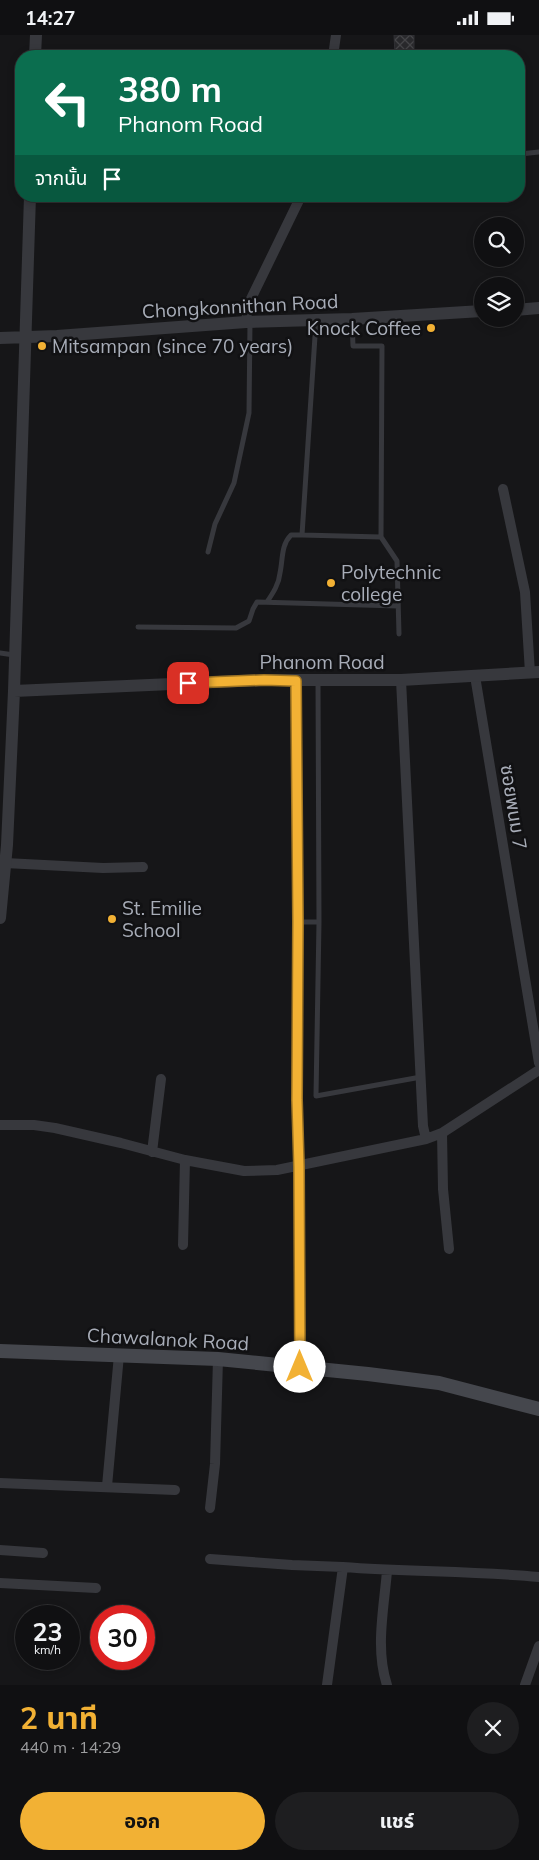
<!DOCTYPE html>
<html lang="th">
<head>
<meta charset="utf-8">
<style>
	body { margin:0; font-family:Mulish,"Noto Sans Thai",sans-serif; background:#1e1e20; color:#f1f3f6; height:100vh; display:flex; flex-direction:column; font-size:19px; white-space:nowrap }
	* { box-sizing:border-box; margin:0 }
	p { font-size:16px; color:#9c9d9f }
	.icon { flex:none; width:28px; height:28px; fill:none; stroke:currentColor; stroke-width:2; stroke-linecap:round; stroke-linejoin:round }
	.map { position:relative; height:1650px; overflow:hidden }
	.drawer { display:flex; flex-direction:column; background:#101012; flex:1 }
	.drawer>* { flex:none }
	.guide { position:absolute; left:15px; top:15px; width:510px; height:152px; border-radius:20px; box-shadow:0 2px 8px #0003,0 0 0 1px #303032; background:#0b6e4f; color:#fff; overflow:hidden }
	.controls { position:absolute; left:474px; top:182px; display:grid; gap:10px }
	.controls a { display:grid; place-items:center; width:50px; height:50px; border-radius:50%; background:#101012; box-shadow:0 2px 8px #0003,0 0 0 1px #303032; font-size:25px }
	.speed { position:absolute; left:15px; top:1570px; display:flex; gap:10px; font-size:25px; font-weight:700; text-align:center }
	.speed>* { display:grid; place-content:center; width:65px; height:65px; border-radius:50%; background:#101012; box-shadow:0 2px 8px #0003,0 0 0 1px #303032; line-height:1 }
	.speed small { font-size:12px; font-weight:400 }
	.speed .limit { border:8px solid #d22; background:#fff; color:#111 }
	.pin { position:absolute; display:grid; place-items:center; width:42px; height:42px; color:#fff; margin:-21px; border-radius:10px; box-shadow:0 2px 8px #0006 }
	.me { position:absolute; width:55px; margin:-28px; rotate:0deg; stroke-linejoin:round; filter:drop-shadow(0 0 4px #0008) }
	.turn { display:flex; align-items:center; gap:18px; height:105px; padding:0 20px; font-size:22px }
	.turn .icon { width:65px; height:65px; stroke-width:2.5 }
	.turn b { display:block; font-size:35px; line-height:42px }
	.then { display:flex; align-items:center; height:48px; padding:0 20px; background:#0003; gap:10px; font-size:19px }
	.round { display:grid; place-items:center; flex:none; width:52px; height:52px; border-radius:26px; background:#1e1e20 }
	.summary { display:flex; align-items:center; justify-content:space-between; height:85px; padding:0 20px }
	h1 { font-size:30px; font-weight:700; line-height:38px; color:#f2b134 }
	.button { display:flex; gap:10px; margin-top:auto; padding:10px 20px }
	.button a { flex:1; height:58px; border-radius:30px; background:#f2b134; color:#111; font-size:20px; font-weight:700; line-height:58px; text-align:center }
	.button a+a { background:#1e1e20; color:#f1f3f6 }
	.status { display:flex; justify-content:space-between; align-items:center; height:35px; padding:0 25px; background:#101012; direction:ltr }
	.status svg { height:14px; fill:currentColor }
	.map>svg:first-child { display:block }
	.building { fill:url(#building-cross-hatch); stroke:#303034 }
	.lines { fill:none; stroke-linecap:round; stroke-linejoin:round }
	.service { stroke:#37383d; stroke-width:5 }
	.minor { stroke:#37383d; stroke-width:10 }
	.tertiary { stroke:#37383d; stroke-width:12 }
	.secondary { stroke:#45474d; stroke-width:14 }
	.route-casing { stroke:#9d7322; stroke-width:12 }
	.route { stroke:#f2b134; stroke-width:9 }
	.poi-dot { fill:#f2b134; stroke:#111113; stroke-width:2 }
	.labels { text-anchor:middle; dominant-baseline:central; stroke-width:5; stroke-linejoin:round; paint-order:stroke }
	.street-label { font-size:19px; fill:#a8adb8; stroke:#111113 }
	.poi-label { font-size:19px; fill:#a8adb8; stroke:#111113; text-anchor:start }
</style>
</head>
<body>
<div class="status"><b>14:27</b><svg viewBox="0 0 49 12"><path d="M0 12V9h3v3zM5 12V6h3v6zM10 12V3h3v9zM15 12V0h3v12zM26 1h20v11H26zM47 4h2v5h-2z"/></svg></div>
<div class="map">
<svg width="539" height="1650" viewBox="0 0 539 1650">
	<defs>
		<pattern id="building-cross-hatch" width="8" height="8" patternUnits="userSpaceOnUse" patternTransform="scale(1.25)"><rect width="8" height="8" fill="#29292c"/><path d="M0 0l8 8M0 8l8-8" fill="none" stroke="#454548"/></pattern>
	</defs>
	<rect width="100%" height="100%" fill="#161618"/>
	<path class="building" d="M394,0H414V21H395Z"/>
	<g class="lines">
		<path class="service" d="M520,119L539,117
			M316,286L302,500L381,502L382,311H353L352,285
			M381,502L397,526L399,599
			M208,517L215,489L234,448L249,378L250,287
			M267,567C273,558 279,549 280,538C283,524 281,510 291,500H302
			M138,592L236,593L249,586L253,574L257,567L398,571
			M0,618L14,620
			M318,646L319,887L316,1061L421,1042
			M298,887H319"/>
		<path class="minor" d="M333,21L336,0
			M246,287L248,270L301,161
			M503,454L525,557L530,638
			M475,641L539,1028
			M401,645L423,1091L426,1104
			M296,646L298,887L297,1065L299,1132L300,1332
			M5,828L103,833L143,832
			M0,1090H34L55,1093L121,1108L185,1125L244,1136L277,1135L426,1104L442,1098L539,1035
			M442,1098L443,1154L449,1214
			M152,1117L161,1044
			M183,1210L185,1125
			M0,1448L175,1455
			M107,1451L119,1320
			M210,1473L215,1429L218,1324
			M0,1515L43,1518
			M210,1524L292,1530L343,1532
			M0,1548L96,1553
			M327,1650L343,1532C408,1537 474,1536 539,1542
			M387,1650C375,1614 384,1573 387,1536
			M525,1650L539,1611"/>
		<path class="tertiary" d="M35,21L36,0
			M515,275L539,273
			M0,303L57,301L246,287L352,284L482,276
			M14,656L264,645H401L539,637
			M0,883L7,810L14,656L30,161"/>
		<path class="secondary" d="M0,1316L218,1324L368,1339L439,1348L539,1374"/>
	</g>
	<g class="lines">
		<g class="route-casing">
			<path id="route" d="M188,648L264,645L296,646L298,887L297,1065L299,1132L300,1332"/>
		</g>
		<use href="#route" class="route"/>
	</g>
	<g class="poi-dot">
		<circle cx="431" cy="293" r="5"/>
		<circle cx="42" cy="311" r="5"/>
		<circle cx="331" cy="548" r="5"/>
		<circle cx="112" cy="884" r="5"/>
	</g>
	<g class="labels">
		<g class="street-label">
			<text transform="translate(240 271) rotate(-3)">Chongkonnithan Road</text>
			<text x="322" y="627">Phanom Road</text>
			<text transform="translate(514 772) rotate(81)">ซอยพนม 7</text>
			<text transform="translate(168 1304) rotate(3)">Chawalanok Road</text>
		</g>
		<g class="poi-label">
			<text x="421" y="293" text-anchor="end">Knock Coffee</text>
			<text x="52" y="311">Mitsampan (since 70 years)</text>
			<text x="341" y="537">Polytechnic<tspan x="341" dy="22">college</tspan></text>
			<text x="122" y="873">St. Emilie<tspan x="122" dy="22">School</tspan></text>
		</g>
	</g>
</svg>
<div class="controls">
<a><svg class="icon" aria-label="search" viewBox="0 0 24 24"><circle cx="10" cy="10" r="6"/><path d="M15 15l6 6"/></svg></a>
<a><svg class="icon" aria-label="layers" viewBox="0 0 24 24"><path d="M12 4l9 5-9 5-9-5zM3 14l9 5 9-5"/></svg></a>
</div>
<div class="speed"><div>23<small>km/h</small></div><div class="limit">30</div></div>
<div class="pin" style="left:188px;top:648px;background:#d93025"><svg class="icon" aria-label="arrive" viewBox="0 0 24 24"><path d="M6 21V4h12l-3 4 3 4H6"/></svg></div>
<svg class="me" style="left:300px;top:1332px" viewBox="-20 -20 40 40"><circle r="19" fill="#fff"/><path d="M0-13L10 11 0 6-10 11z" fill="#f2b134"/></svg>
<div class="guide">
<div class="turn"><svg class="icon" aria-label="left" viewBox="0 0 24 24"><path d="M17 20v-9H6M10 6l-5 5 5 5"/></svg><div><b>380 m</b>Phanom Road</div></div>
<div class="then">จากนั้น<svg class="icon" aria-label="arrive" viewBox="0 0 24 24"><path d="M6 21V4h12l-3 4 3 4H6"/></svg></div>
</div>
</div>
<section class="drawer">
<div class="summary"><div><h1>2 นาที</h1><p>440 m · 14:29</p></div><a class="round"><svg class="icon" aria-label="close" viewBox="0 0 24 24"><path d="M6 6l12 12M18 6L6 18"/></svg></a></div>
<div class="button"><a>ออก</a><a>แชร์</a></div>
</section>
</body>
</html>
